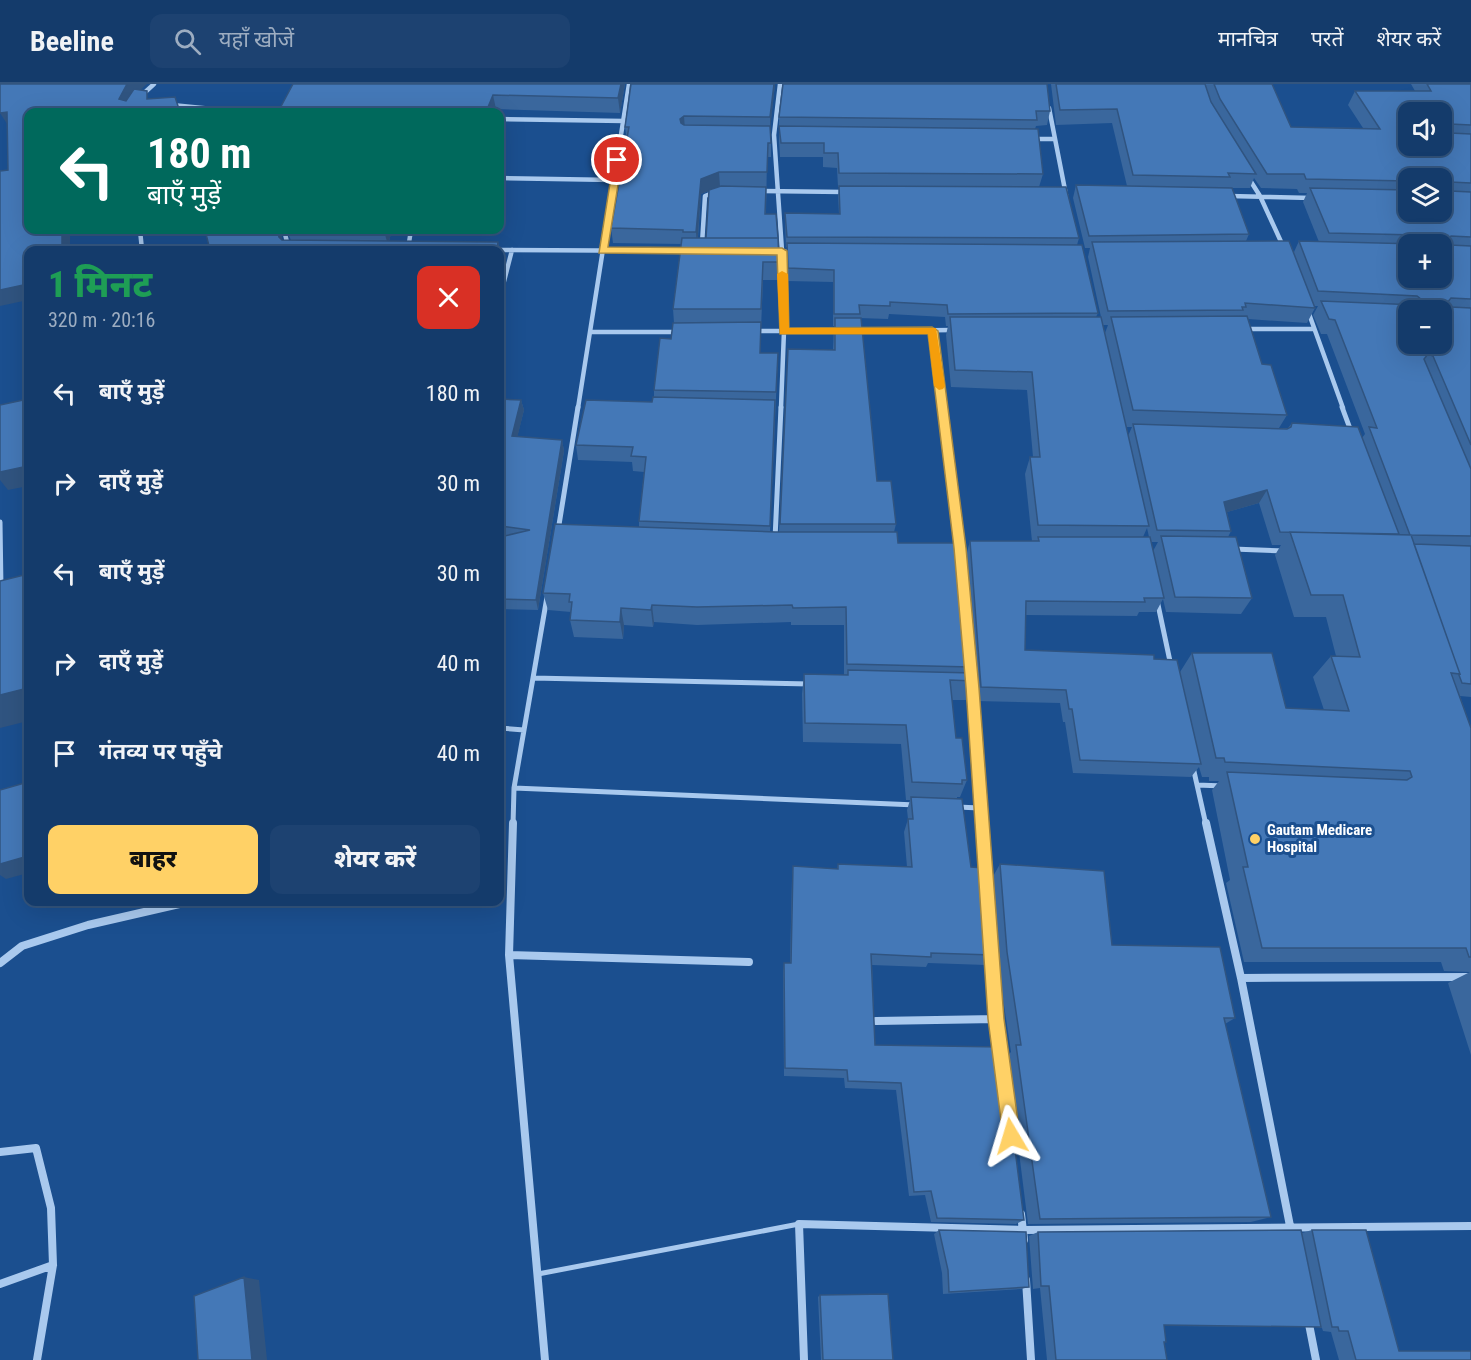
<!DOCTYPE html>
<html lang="hi">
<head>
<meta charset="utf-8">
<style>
	body { margin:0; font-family:"Roboto Condensed","Noto Sans Devanagari",sans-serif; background:#1d4271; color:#f1f3f6; height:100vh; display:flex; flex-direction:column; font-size:22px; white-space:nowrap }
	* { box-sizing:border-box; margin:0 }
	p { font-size:20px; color:#9dadc1 }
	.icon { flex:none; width:33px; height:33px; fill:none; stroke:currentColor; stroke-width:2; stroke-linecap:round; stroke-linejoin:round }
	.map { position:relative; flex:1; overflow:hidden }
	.side { position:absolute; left:24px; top:162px; width:480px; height:660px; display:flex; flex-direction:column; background:#143b6b; border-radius:12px; box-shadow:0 6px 24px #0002,0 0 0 2px #33557e }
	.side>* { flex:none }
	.guide { position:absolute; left:24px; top:24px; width:480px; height:126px; border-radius:12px; box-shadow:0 6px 24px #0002,0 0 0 2px #33557e; background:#00695c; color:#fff; overflow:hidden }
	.buttons { position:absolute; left:1398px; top:18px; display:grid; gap:12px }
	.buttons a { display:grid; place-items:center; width:54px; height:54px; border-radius:12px; background:#143b6b; box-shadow:0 6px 24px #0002,0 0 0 2px #33557e; font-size:30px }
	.pin { position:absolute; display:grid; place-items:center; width:51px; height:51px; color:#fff; margin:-26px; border:3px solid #fff; border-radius:50%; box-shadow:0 2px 6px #0007 }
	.me { position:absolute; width:66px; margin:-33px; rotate:353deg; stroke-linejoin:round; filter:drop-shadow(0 0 4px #0008) }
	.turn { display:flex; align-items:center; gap:21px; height:126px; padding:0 24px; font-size:27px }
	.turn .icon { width:78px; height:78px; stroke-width:2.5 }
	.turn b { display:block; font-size:42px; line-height:51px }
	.round { display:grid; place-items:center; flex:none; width:63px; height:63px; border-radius:12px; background:#1d4271 }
	.overview { display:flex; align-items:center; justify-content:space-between; height:102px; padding:0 24px }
	h1 { font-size:36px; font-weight:800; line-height:45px; color:#1e9e55 }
	.action { display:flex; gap:12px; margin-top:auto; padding:12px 24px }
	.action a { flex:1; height:69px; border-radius:12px; background:#ffd166; color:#111; font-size:24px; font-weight:800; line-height:69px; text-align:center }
	.action a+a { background:#1d4271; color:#f1f3f6 }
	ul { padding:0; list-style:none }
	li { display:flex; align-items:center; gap:18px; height:90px; padding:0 24px }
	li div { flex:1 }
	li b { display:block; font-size:22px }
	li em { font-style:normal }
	header { display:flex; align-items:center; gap:36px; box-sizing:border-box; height:84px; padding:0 30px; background:#143b6b; border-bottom:2px solid #33557e }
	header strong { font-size:28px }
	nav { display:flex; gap:33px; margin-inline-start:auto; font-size:21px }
	.search { width:420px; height:54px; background:#1d4271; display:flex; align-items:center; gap:15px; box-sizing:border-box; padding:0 21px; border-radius:12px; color:#9dadc1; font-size:22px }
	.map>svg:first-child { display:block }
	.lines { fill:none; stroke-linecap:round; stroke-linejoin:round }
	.lane { stroke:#a9c9ee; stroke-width:5 }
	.street-far2 { stroke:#a9c9ee; stroke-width:4.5 }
	.street-far1 { stroke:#a9c9ee; stroke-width:5 }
	.street { stroke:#a9c9ee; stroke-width:8 }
	.wall { fill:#3a679d; fill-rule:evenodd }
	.shaded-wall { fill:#305480 }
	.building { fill:#4478b7; stroke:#305480; stroke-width:1.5; fill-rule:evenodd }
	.route { fill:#ffd166; stroke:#a68842; stroke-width:1.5 }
	.slow { fill:#f59e0b }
	.poi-dot { fill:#ffd166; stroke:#1b4f8f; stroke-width:2 }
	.labels { text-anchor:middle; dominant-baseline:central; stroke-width:6; stroke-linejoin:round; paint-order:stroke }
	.poi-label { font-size:15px; font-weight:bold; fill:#fff; stroke:#1b4f8f; text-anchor:start }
</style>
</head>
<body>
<header>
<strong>Beeline</strong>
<div class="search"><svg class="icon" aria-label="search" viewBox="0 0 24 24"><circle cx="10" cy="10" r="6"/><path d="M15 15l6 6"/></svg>यहाँ खोजें</div>
<nav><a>मानचित्र</a><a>परतें</a><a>शेयर करें</a></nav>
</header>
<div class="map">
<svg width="1471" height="1276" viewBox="0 0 1471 1276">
	<rect width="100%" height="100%" fill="#1b4f8f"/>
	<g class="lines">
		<path class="lane" d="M538,1190L799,1140"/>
		<path class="street-far2" d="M780,0L774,51L782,167L784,247L781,324
			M142,11L154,0
			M172,21L243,28
			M1049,24L1066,111
			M500,35L624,37
			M1033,55H1053
			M1248,93L1260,112L1283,162
			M500,94L614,96
			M758,107L844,108
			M1229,112L1312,114
			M140,146L142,166
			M284,146L289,166
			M702,160L705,112L715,108
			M408,165L411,146
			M493,166L687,167
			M772,167L795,168
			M500,213L512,166
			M1308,227L1343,324
			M1245,245H1314
			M753,247H841
			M855,247L955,246
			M932,247L942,324
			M590,248H679
			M578,324L629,0"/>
		<path class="street-far1" d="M942,323L960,466
			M1342,323L1352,350
			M0,438L1,504
			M558,447L578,323
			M775,455L781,323
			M1233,465L1285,467
			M1157,516L1171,582
			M970,578L981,741
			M533,594L810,600
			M500,644L524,646
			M1193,683L1206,741
			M1197,701L1224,702
			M514,704L916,721
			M957,723L980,724
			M513,741L514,704L547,513"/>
		<path class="street" d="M513,739L509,871L545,1276
			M981,739L985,792
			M1206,739L1241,894L1292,1152
			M991,865L1001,971
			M509,871L749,878
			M0,879L22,862L88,841L188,818
			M1241,894L1471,893
			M876,937L996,935
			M0,1068L36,1064L51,1124L53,1181L37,1276
			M1021,1130L1024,1156
			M1026,1196L1031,1276
			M0,1200L53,1181
			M1308,1235L1316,1276
			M804,1276L799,1140L1023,1146L1471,1142"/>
	</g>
	<path class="wall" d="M293,0H625L620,29L496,25Z
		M630,0H775L770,43L771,59V73H767L766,130L779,178L778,196H763L760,269H778L770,448H779L788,265L833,266L834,242H833V198L787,197V163H786L785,139V129L839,130L838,112L839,103H838L837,84L823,83V73H780L779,57V33L1050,27L1047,41L1036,42L1035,45L1043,90L1039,103L1079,154L1077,161L1098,229L1096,233H1101L1088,173L1090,164H1085L1073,114L1076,101L1127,102L1112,39L1056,41L1051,0H1272L1291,43L1363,44L1348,21L1355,7H1415L1411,0H1471V613L1460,612L1471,644V971L1448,899L1470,888L1444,887L1441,878H1244L1226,799L1230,796L1212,706L1219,697H1209V693H1202L1199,683L1191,693L1073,689L1065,638H1063L1060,619L976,617L966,472L970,457H1032L1025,390L1030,373H1033L1027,306L951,303L946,251L948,242H946L945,233L889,230L888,235L859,234L877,397L896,440L894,448L898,459L971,583L969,589L974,597L967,616H952L956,654L967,696L960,713H957V715L971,783L992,871L986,881L928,879L926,883L872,881L875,961L1024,1136L1016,1140L931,1138L925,1111L909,1112L896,1006L845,1004L844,994L784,992L783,888L784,879H790L792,794L793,782L837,785L838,780L907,783L904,748L908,735L907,726L910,716H906L901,660L803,658L802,610L804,590L844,591V541H791V538L697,541L654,538L653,543L624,541L623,555L574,553L570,536L571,528L548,526L543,509L639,443V437L644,388L633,387L632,378L578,376L576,361L652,318L654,313V306L671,255L674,239L673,225L681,160L613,159L611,144L627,57L625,43ZM1254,94L1261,104L1297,105L1299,109H1307L1303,118L1319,158L1299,157L1294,168L1246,157L1249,150L1225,104H1250ZM1408,94H1442L1408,128ZM709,107L706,154H698L701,110ZM1314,222H1318L1313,231L1321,250H1327L1365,350L1362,354L1292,339L1288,344H1279L1287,331L1262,280L1248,235L1307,239L1315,224ZM1103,241H1108L1105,249ZM1126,343H1132L1128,352ZM1259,419L1272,461H1281L1275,471L1294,533H1326L1336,572H1331L1313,593L1324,626L1286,624L1192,569L1180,588L1154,575L1025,566L1026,531L1137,532L1139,528H1156L1163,515L1166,528L1241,530L1252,514L1228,453L1231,447L1227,428ZM1147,444L1149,453H1143ZM1151,458H1158L1153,467Z
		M205,146H280L282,156H291L286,146H392L389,157L498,158L501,172L210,166Z
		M500,315L521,316L524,326L517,353L562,356L564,367L538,526L500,525Z
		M1000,780L1112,861L1235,934L1225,940L1271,1133L1251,1138L1028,1140L1007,972L1011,968L998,881L991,796Z
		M939,1146L1029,1203L1021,1205L943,1210L942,1189L934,1150Z
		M1312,1146L1399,1267L1471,1276H1339L1331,1248L1323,1247L1322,1244L1316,1243L1164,1242V1258L1167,1276H1047L1040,1204L1033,1205L1029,1152L1038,1148L1302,1149Z
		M820,1211L893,1276H821L818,1213Z"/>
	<path class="shaded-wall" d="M127,0H147L135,11L126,28L119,15Z
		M621,0H625L620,29L618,14Z
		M774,0H775L770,47V33Z
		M493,11L496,25L495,28H486Z
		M7,28L9,43L0,29Z
		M684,32L685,46L681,49L680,35Z
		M719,88L720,103L701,110L697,163L696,148L701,95Z
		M62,146H70V166H62Z
		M277,146H280L285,166L279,153Z
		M384,146H392L388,161L384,147Z
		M498,158L501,172L500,185V166H497Z
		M28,200V216L0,222V206Z
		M521,316L524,326L515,363L512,352Z
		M562,356L564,367L538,526L536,516Z
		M28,382V402L8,406L0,396V388Z
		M1267,406L1259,419L1217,431L1224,418Z
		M652,521L654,538L653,543L651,526Z
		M621,524L624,541L623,555L620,538Z
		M28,604V637L0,644V611Z
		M28,772V789L6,795L0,791V780Z
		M244,1193L259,1196L267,1276H252Z"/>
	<path class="building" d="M0,0H127L119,15L126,17L134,5L147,7V15L175,13L180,28H28V146H62V166H28V200L0,206V87L8,86L7,28L0,29Z
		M293,0H621L618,14L493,11L486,28H278Z
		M631,0H774L770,33L684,32L680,35L681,39L684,41L770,42L771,59H768L767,88H719L701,95L696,148H683V146L611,144L629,43H625Z
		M783,0H1047L1050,27H1036L1037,36L779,33Z
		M1056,0H1205L1211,18L1256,90L1228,89L1230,93L1133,91L1117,25L1060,26Z
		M1214,0H1272L1291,43L1380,45L1355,7H1431L1427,0H1471V41L1450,40L1446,45L1450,49L1471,50V99L1450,98L1446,103L1450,107L1471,108V153L1451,152L1447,157L1450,161L1471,162V215L1451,214L1447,219L1451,223L1471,224V361L1433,272L1428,270L1424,275L1471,385V452L1410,451L1369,343L1377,344L1335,236L1329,235L1321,217L1417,221L1421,220V215L1417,212L1318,207L1299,157L1418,160L1421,155L1417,151L1329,149L1310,104L1408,106V128H1442V94H1408V97L1306,95L1304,90H1267L1220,15ZM1408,28H1442V62H1408ZM1408,160H1442V194H1408ZM1408,226H1442V260H1408Z
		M779,42L1038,45L1043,90L839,89L838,69H824V59H781Z
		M1076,101L1232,104L1249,150L1089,152Z
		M721,102L766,103L765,130H776L778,154H706L709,106Z
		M839,102L1066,103L1079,154L787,153L785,129L840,130Z
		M205,146H277L279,153L282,156L498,158L497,166H210Z
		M287,146H286H384V147Z
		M682,154H778L779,178H763L761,225H673Z
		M1289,157L1315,224L1245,219L1246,223H1242L1243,226L1108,227L1092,158Z
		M787,159L1082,161L1098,229L948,230L947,221L890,218V222L859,221L860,230H834V186L788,184Z
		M1247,232L1262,280L1271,281L1287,331L1133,326L1111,233Z
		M950,233H1101L1149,442L1038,441L1030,373H1040L1032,288L955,286Z
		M835,234H861L877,397H891L896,440H780L788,265L835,266Z
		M761,238L760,269H778L776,308L654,306L660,254L671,255L673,239Z
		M653,313L775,316L770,442L639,437L646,373L631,372L633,363L576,361L586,316L652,318Z
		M28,315V382L0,388V321Z
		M500,315L521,316L512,352L562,356L536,516L500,515V453L530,446L500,442Z
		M1292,339L1358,343L1399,450L1280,448L1267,406L1224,418L1231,447L1157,446L1133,340L1287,345L1291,343Z
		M555,440L775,448H897L898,459H961L971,583L847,580L846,523L793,524L792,521L697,523L652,521L651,526L621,524L620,538L570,536L572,518H569L570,510L543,509Z
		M1290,448L1411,451L1460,590L1451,589L1471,644V873H1469L1466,864H1262L1243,783H1248L1227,688L1407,696L1412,693L1410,687L1225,678L1224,674H1216L1192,569H1272L1286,624L1349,627L1331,572L1360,573L1343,511H1311Z
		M1161,452L1236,453L1252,514L1175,513Z
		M1038,453H1150L1164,514H1144L1145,518L1026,517L1025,566L1154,571V575L1177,576L1201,680L1080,676L1072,625H1069L1066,606L981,603L970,457H1039Z
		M1414,460L1471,462V600L1462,599L1459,591L1460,590Z
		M28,490V604L0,611V497Z
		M848,586L973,589L974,597L950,596L956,654H962L967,696H962V700L912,698L906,641L805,639L804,590L848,591Z
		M28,698V772L0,780V706Z
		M911,713L962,715L971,783L985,784L992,871L931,869V873L871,870L875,961L1002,963L1024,1136L937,1134L931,1107L914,1108L901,999L848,997L847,986L785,984L784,879H791L793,782L838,785V780L912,783L908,735H913Z
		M1000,780L1104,787L1112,861L1220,863L1235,934H1224L1271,1133L1040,1135L1016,961H1021L1007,868Z
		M939,1146L1026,1148L1029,1203L949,1208L948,1186Z
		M1301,1146L1321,1243L1164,1241L1166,1258H1164L1167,1276H1056L1049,1202H1041L1038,1148Z
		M1312,1146H1366L1399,1267H1471V1276H1356L1348,1247H1339L1338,1243H1332Z
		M244,1193L252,1276H198L194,1212Z
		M888,1210L893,1276H823L820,1211Z"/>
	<path class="route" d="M614,74L622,76L608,163L782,164L787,167L789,244L932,243L938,247L966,464L979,604L1004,935L1020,1052L1017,1058L1011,1061L1005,1058L1003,1052L988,935L966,604L954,464L928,250H780L777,171L599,169Z"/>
	<path class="slow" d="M782,187L788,190L789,244H936L945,302L943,305L939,306L934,302L928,250H780L777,190Z"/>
	<circle class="poi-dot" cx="1255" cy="755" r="6"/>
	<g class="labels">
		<g class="poi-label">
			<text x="1267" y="746">Gautam Medicare<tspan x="1267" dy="17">Hospital</tspan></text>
		</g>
	</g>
</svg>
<div class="buttons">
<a><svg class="icon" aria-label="sound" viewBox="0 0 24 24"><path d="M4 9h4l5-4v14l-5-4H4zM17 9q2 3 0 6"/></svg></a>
<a><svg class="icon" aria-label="layers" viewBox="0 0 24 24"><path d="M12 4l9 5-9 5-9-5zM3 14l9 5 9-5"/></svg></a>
<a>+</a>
<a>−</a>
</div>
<div class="pin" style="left:617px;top:76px;background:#d93025"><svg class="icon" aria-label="arrive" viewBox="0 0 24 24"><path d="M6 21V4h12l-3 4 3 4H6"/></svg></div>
<svg class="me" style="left:1011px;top:1052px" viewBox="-20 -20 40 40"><path d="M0-17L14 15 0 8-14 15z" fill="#ffd166" stroke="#fff" stroke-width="4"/></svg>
<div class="guide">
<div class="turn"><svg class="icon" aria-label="left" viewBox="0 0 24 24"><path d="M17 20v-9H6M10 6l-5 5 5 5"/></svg><div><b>180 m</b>बाएँ मुड़ें</div></div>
</div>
<section class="side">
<div class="overview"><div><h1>1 मिनट</h1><p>320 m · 20:16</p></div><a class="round" style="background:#d93025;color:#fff"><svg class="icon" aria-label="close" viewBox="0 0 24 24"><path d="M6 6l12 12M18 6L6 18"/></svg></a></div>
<ul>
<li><svg class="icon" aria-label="left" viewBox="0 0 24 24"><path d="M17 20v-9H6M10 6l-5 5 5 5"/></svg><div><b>बाएँ मुड़ें</b></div><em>180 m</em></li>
<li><svg class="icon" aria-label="right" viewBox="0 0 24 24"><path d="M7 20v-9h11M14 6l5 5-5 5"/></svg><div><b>दाएँ मुड़ें</b></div><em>30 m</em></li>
<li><svg class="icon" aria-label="left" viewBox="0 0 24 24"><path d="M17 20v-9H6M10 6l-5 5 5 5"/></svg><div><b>बाएँ मुड़ें</b></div><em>30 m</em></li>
<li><svg class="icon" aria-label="right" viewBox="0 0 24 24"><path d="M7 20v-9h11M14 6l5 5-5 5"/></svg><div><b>दाएँ मुड़ें</b></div><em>40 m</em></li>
<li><svg class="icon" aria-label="arrive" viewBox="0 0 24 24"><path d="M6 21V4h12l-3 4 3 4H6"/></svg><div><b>गंतव्य पर पहुँचे</b></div><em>40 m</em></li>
</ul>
<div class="action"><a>बाहर</a><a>शेयर करें</a></div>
</section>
</div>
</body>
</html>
